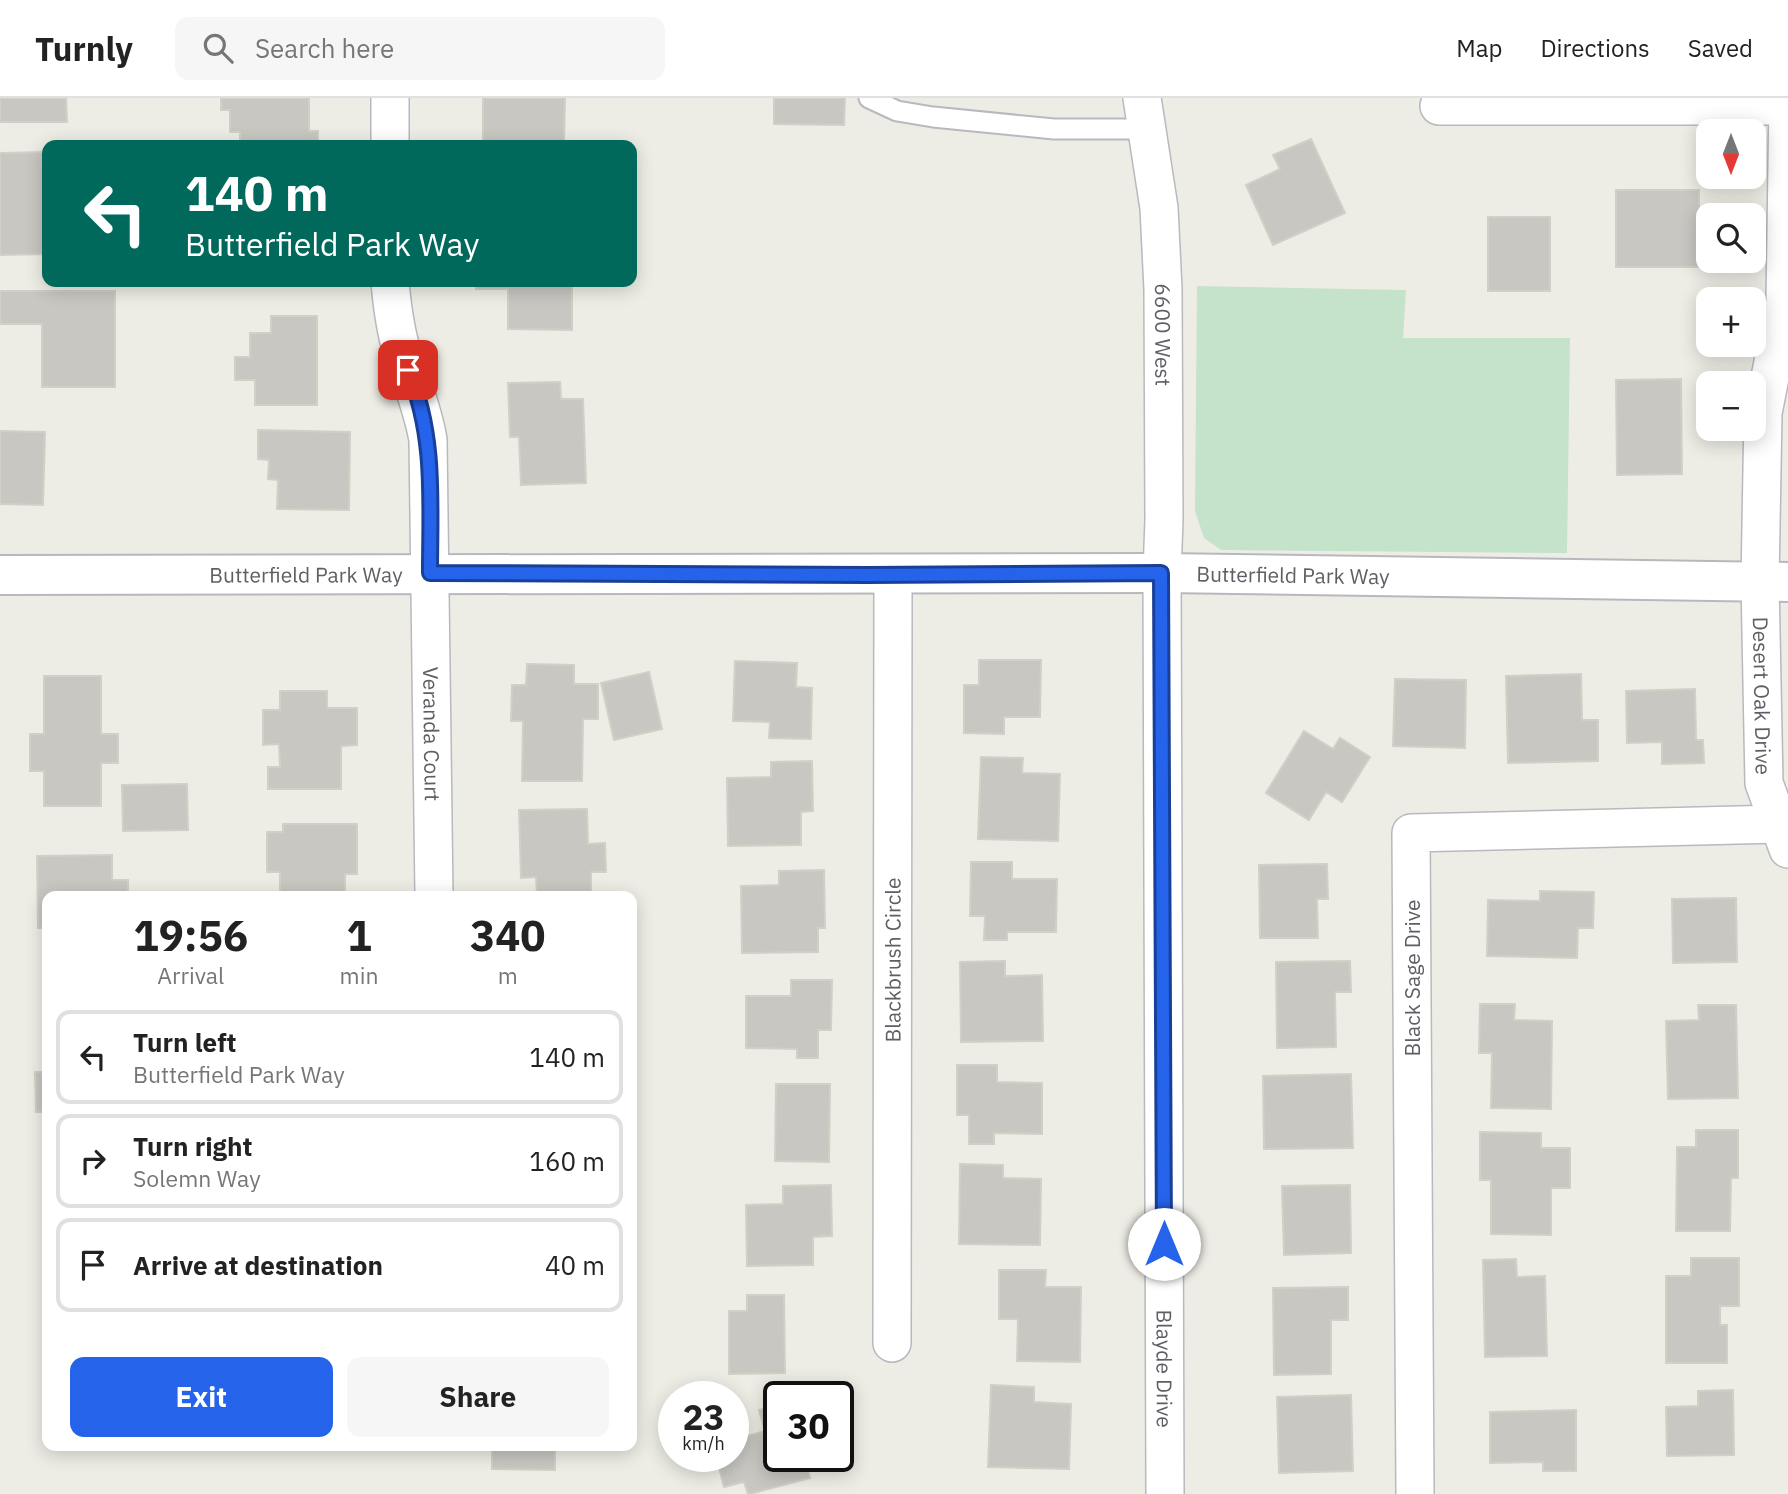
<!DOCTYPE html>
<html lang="en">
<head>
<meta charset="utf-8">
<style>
	body { margin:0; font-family:"IBM Plex Sans",sans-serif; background:#f6f6f6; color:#222; height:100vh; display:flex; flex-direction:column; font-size:26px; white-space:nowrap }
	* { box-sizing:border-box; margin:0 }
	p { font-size:23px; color:#767676 }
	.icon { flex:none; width:38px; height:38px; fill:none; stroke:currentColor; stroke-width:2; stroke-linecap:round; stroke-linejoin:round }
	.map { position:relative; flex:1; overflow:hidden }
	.details { position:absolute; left:42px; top:793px; width:595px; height:560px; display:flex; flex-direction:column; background:#fff; border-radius:14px; box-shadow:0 4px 18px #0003 }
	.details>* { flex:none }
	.hud { position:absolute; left:42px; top:42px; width:595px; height:147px; border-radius:14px; box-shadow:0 4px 18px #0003; background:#00695c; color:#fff; overflow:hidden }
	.needle { width:46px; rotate:180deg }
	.fabs { position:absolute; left:1696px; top:21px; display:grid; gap:14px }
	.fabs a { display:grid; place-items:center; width:70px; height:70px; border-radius:14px; background:#fff; box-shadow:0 4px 18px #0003; font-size:35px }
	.speed { position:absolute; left:658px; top:1283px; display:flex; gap:14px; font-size:35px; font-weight:700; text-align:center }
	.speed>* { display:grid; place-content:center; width:91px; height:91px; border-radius:50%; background:#fff; box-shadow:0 4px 18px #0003; line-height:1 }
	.speed small { font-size:18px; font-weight:400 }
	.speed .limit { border:4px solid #111; border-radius:10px; background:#fff; color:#111 }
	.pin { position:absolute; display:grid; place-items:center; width:60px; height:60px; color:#fff; margin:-30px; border-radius:14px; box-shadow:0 4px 10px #0006 }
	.me { position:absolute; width:77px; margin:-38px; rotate:0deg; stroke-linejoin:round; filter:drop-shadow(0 0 5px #0008) }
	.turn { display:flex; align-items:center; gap:24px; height:147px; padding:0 28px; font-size:32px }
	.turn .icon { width:91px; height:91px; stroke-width:2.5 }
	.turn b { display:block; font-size:49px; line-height:60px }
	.eta { display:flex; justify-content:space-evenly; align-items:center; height:119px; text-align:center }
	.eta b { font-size:42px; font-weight:800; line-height:49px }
	.button { display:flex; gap:14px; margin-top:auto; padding:14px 28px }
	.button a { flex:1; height:80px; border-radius:14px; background:#2563eb; color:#fff; font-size:28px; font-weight:800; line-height:80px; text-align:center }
	.button a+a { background:#f6f6f6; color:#222 }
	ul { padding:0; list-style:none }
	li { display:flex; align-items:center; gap:21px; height:94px; margin:0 14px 10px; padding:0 14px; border:4px solid #e0e0e0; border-radius:14px }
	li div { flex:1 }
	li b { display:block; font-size:26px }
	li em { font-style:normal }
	header { display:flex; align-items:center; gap:42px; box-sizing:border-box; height:98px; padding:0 35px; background:#fff; border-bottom:2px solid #e0e0e0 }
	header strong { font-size:33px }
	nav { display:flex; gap:38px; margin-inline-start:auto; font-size:24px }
	.search { width:490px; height:63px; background:#f6f6f6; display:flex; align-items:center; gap:18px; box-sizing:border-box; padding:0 24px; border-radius:14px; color:#767676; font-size:26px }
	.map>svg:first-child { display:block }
	.green { fill:#c5e2ca }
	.building { fill:#c9c7c2; stroke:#d2d0c4; stroke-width:2 }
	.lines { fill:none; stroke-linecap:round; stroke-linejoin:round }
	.lane-casing { stroke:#b7b9be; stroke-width:23 }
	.street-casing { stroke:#b7b9be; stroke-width:40 }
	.secondary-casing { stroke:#b7b8bd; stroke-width:42 }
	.lane { stroke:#fff; stroke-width:19 }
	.street { stroke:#fff; stroke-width:37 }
	.secondary { stroke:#fff; stroke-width:38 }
	.route-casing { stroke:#184099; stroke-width:18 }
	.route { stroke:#2563eb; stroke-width:12 }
	.labels { text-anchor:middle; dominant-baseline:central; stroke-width:7; stroke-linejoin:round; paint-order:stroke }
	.street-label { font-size:21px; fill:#5d5f64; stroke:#fff }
</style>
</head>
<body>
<header>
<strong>Turnly</strong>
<div class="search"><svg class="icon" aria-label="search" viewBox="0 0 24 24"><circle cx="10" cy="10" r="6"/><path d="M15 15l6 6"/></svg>Search here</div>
<nav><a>Map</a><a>Directions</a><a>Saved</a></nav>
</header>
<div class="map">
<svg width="1788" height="1396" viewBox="0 0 1788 1396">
	<rect width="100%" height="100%" fill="#eeede5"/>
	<path class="green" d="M1197,188L1406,192L1403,240H1570L1567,455L1221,452L1204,440L1195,413Z"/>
	<path class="building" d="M0,0H66L67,24H0Z
		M221,0H309V33H318V47H240V34H230V12H221Z
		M483,0H565L564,47H483Z
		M774,0H845L844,27L774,26Z
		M1311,41L1345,115L1273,147L1246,87L1280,71L1273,57Z
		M46,54L47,156L0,157V55Z
		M1616,92H1699V169H1616Z
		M1488,119H1550V193H1488Z
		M476,184H572V232L508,231V191H476Z
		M0,193H115V289H42V226H0Z
		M271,218H317V307H255V282H235V259H250V235H271Z
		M1681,281L1682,376L1617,377L1616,282Z
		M560,284L561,301H583L586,385L521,387L519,339H510L508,285Z
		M258,332L350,334L349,412L277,411L278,382L268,381L269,362L258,361Z
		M0,333L45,334L43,407L0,406Z
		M979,562H1041L1040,619H1004V636L964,635V587H979Z
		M735,563L797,565L796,589L812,590L811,641L769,640L770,624L733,623Z
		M527,566L574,567V586H598V621H583L582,683H522L523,623H511L512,587H526Z
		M649,574L662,631L614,642L601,585Z
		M1581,576L1582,622H1598V663L1508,665L1506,578Z
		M44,578H101V636H118V665H101V708H44V673H30V636H44Z
		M1395,581L1466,582L1465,650L1393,648Z
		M1695,591L1696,642H1703L1704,665L1662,666V644L1627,645L1626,593Z
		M280,593H327V610H357V647L341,648V691H268V669H280L279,646L263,647V612H280Z
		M1304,633L1333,651L1340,640L1370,659L1342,704L1326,694L1309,722L1266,695Z
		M981,659L1023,660L1022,675L1060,676L1058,743L978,741Z
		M812,663L813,713L801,714V747L728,748L727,680L771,679V664Z
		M187,686L188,732L123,733L122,687Z
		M587,711L588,746L605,745L606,774H591V798H537L536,779L521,780L519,712Z
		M283,726H357V776H345V798H280V774H267V734H283Z
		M112,757V782H128V798H47V830H38L37,758Z
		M971,764H1012V781H1057L1056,834H1007V842H984L985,818H970Z
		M1327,766L1328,801H1317L1318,840H1260L1259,767Z
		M824,772L825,830H818V854L742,855L741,788L779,787V773Z
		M1540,793L1594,794L1593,830H1578L1577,860L1487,858L1488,802L1540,803Z
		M1736,800L1737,864L1673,865L1672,801Z
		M1005,863V878L1042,877L1043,943L961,944L960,864Z
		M1350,863L1351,894H1335L1336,949L1277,950L1276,864Z
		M791,882H832L831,932H818V960H797V951L746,950V898H791Z
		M1480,906H1515L1514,922L1552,923L1551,1011L1491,1010L1492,955H1479Z
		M1698,907H1736L1738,1000L1668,1001L1666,923L1699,922Z
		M957,967H997V984L1042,985V1036L994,1035V1046H969V1017H957Z
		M35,974H47V1014H36Z
		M1351,976L1353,1050L1264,1051L1263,978Z
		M776,986H830L829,1064L775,1063Z
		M1696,1032H1738V1080H1731L1730,1133H1676L1677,1049H1696Z
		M1480,1034L1541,1035V1050H1570V1090H1551V1137L1491,1136V1082H1480Z
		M960,1066L1003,1067V1080L1041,1081L1040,1147L959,1146Z
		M831,1087L832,1138L813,1139V1167L747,1168L746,1107L783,1106V1088Z
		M1350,1087L1351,1155L1284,1157L1282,1088Z
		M1691,1160H1739V1208H1720V1227H1727V1265H1666V1178H1691Z
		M1516,1161L1517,1179L1545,1178L1547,1258L1485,1259L1483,1162Z
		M999,1172H1046L1045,1189H1081L1080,1264L1017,1263L1018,1221H999Z
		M1348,1189V1222H1331V1276L1274,1277L1273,1190Z
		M747,1197H784L785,1275L729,1276V1213H747Z
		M991,1287L1034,1289V1304L1071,1306L1069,1371L988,1369Z
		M1733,1292L1734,1357L1667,1358L1666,1309L1698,1308V1293Z
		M1351,1297L1353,1373L1279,1375L1277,1299Z
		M779,1307V1358H804L810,1380L750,1396H748L744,1384L724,1389L716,1358H733V1342L765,1333L759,1312Z
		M1576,1312V1373H1543V1364L1490,1365V1314Z
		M492,1348L555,1349V1372L492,1371Z"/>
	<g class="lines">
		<g class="lane-casing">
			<path id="lane" d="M869,0L897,13L933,19L1054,31H1148"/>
		</g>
		<g class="street-casing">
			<g id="street">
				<path id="s1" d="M1142,0L1159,110L1163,191L1164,422L1162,475L1165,1396"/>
				<path id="s2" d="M1788,0L1785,203L1763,315L1760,484L1764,685L1788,751"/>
				<path d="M1439,8H1788"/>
				<path d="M390,47V0"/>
				<path id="s3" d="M390,184C392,207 395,231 402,254C411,284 423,311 428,342L434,798"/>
				<path id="s4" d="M892,1245L893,477"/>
				<path d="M1415,1396L1411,735L1780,726"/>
			</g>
		</g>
		<g class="secondary-casing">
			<g id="secondary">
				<path id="s5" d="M0,477L1162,475L1788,484"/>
			</g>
		</g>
		<use href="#lane" class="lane"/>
		<use href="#street" class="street"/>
		<use href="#secondary" class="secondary"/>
	</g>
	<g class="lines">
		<g class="route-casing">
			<path id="route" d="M408,272C436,338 430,405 430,475L867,477L1161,475L1164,1146"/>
		</g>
		<use href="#route" class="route"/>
	</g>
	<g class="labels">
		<g class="street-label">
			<text stroke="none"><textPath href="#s1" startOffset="238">6600 West</textPath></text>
			<text stroke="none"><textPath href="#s5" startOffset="306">Butterfield Park Way</textPath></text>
			<text stroke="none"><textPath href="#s5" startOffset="1293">Butterfield Park Way</textPath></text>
			<text stroke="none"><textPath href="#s2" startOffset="600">Desert Oak Drive</textPath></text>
			<text stroke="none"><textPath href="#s3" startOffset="457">Veranda Court</textPath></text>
			<text stroke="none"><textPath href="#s4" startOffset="383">Blackbrush Circle</textPath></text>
			<text transform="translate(1412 880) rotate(-90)">Black Sage Drive</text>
			<text stroke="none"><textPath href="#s1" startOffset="1272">Blayde Drive</textPath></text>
		</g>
	</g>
</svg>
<div class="fabs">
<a><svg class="needle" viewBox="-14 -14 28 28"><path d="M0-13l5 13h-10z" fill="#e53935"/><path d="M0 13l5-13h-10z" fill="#767676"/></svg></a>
<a><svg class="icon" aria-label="search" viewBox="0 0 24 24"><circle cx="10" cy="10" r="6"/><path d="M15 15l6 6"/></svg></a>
<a>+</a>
<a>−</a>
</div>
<div class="speed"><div>23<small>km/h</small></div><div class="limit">30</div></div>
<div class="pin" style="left:408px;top:272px;background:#d93025"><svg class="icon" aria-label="arrive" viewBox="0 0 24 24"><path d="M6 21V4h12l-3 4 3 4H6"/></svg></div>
<svg class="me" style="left:1164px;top:1146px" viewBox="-20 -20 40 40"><circle r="19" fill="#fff"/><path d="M0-13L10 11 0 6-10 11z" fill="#2563eb"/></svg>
<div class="hud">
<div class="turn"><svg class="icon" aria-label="left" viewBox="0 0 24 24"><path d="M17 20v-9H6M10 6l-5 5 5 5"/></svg><div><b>140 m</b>Butterfield Park Way</div></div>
</div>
<section class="details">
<div class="eta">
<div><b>19:56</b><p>Arrival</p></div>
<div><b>1</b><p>min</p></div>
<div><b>340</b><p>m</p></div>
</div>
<ul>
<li><svg class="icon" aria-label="left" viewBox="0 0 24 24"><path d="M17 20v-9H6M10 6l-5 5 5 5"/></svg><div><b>Turn left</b><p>Butterfield Park Way</p></div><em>140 m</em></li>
<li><svg class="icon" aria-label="right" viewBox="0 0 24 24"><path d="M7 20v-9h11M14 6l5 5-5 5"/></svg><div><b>Turn right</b><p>Solemn Way</p></div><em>160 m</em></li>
<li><svg class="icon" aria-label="arrive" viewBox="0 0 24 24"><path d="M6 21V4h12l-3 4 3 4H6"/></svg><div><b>Arrive at destination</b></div><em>40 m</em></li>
</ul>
<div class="button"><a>Exit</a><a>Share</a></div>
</section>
</div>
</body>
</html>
